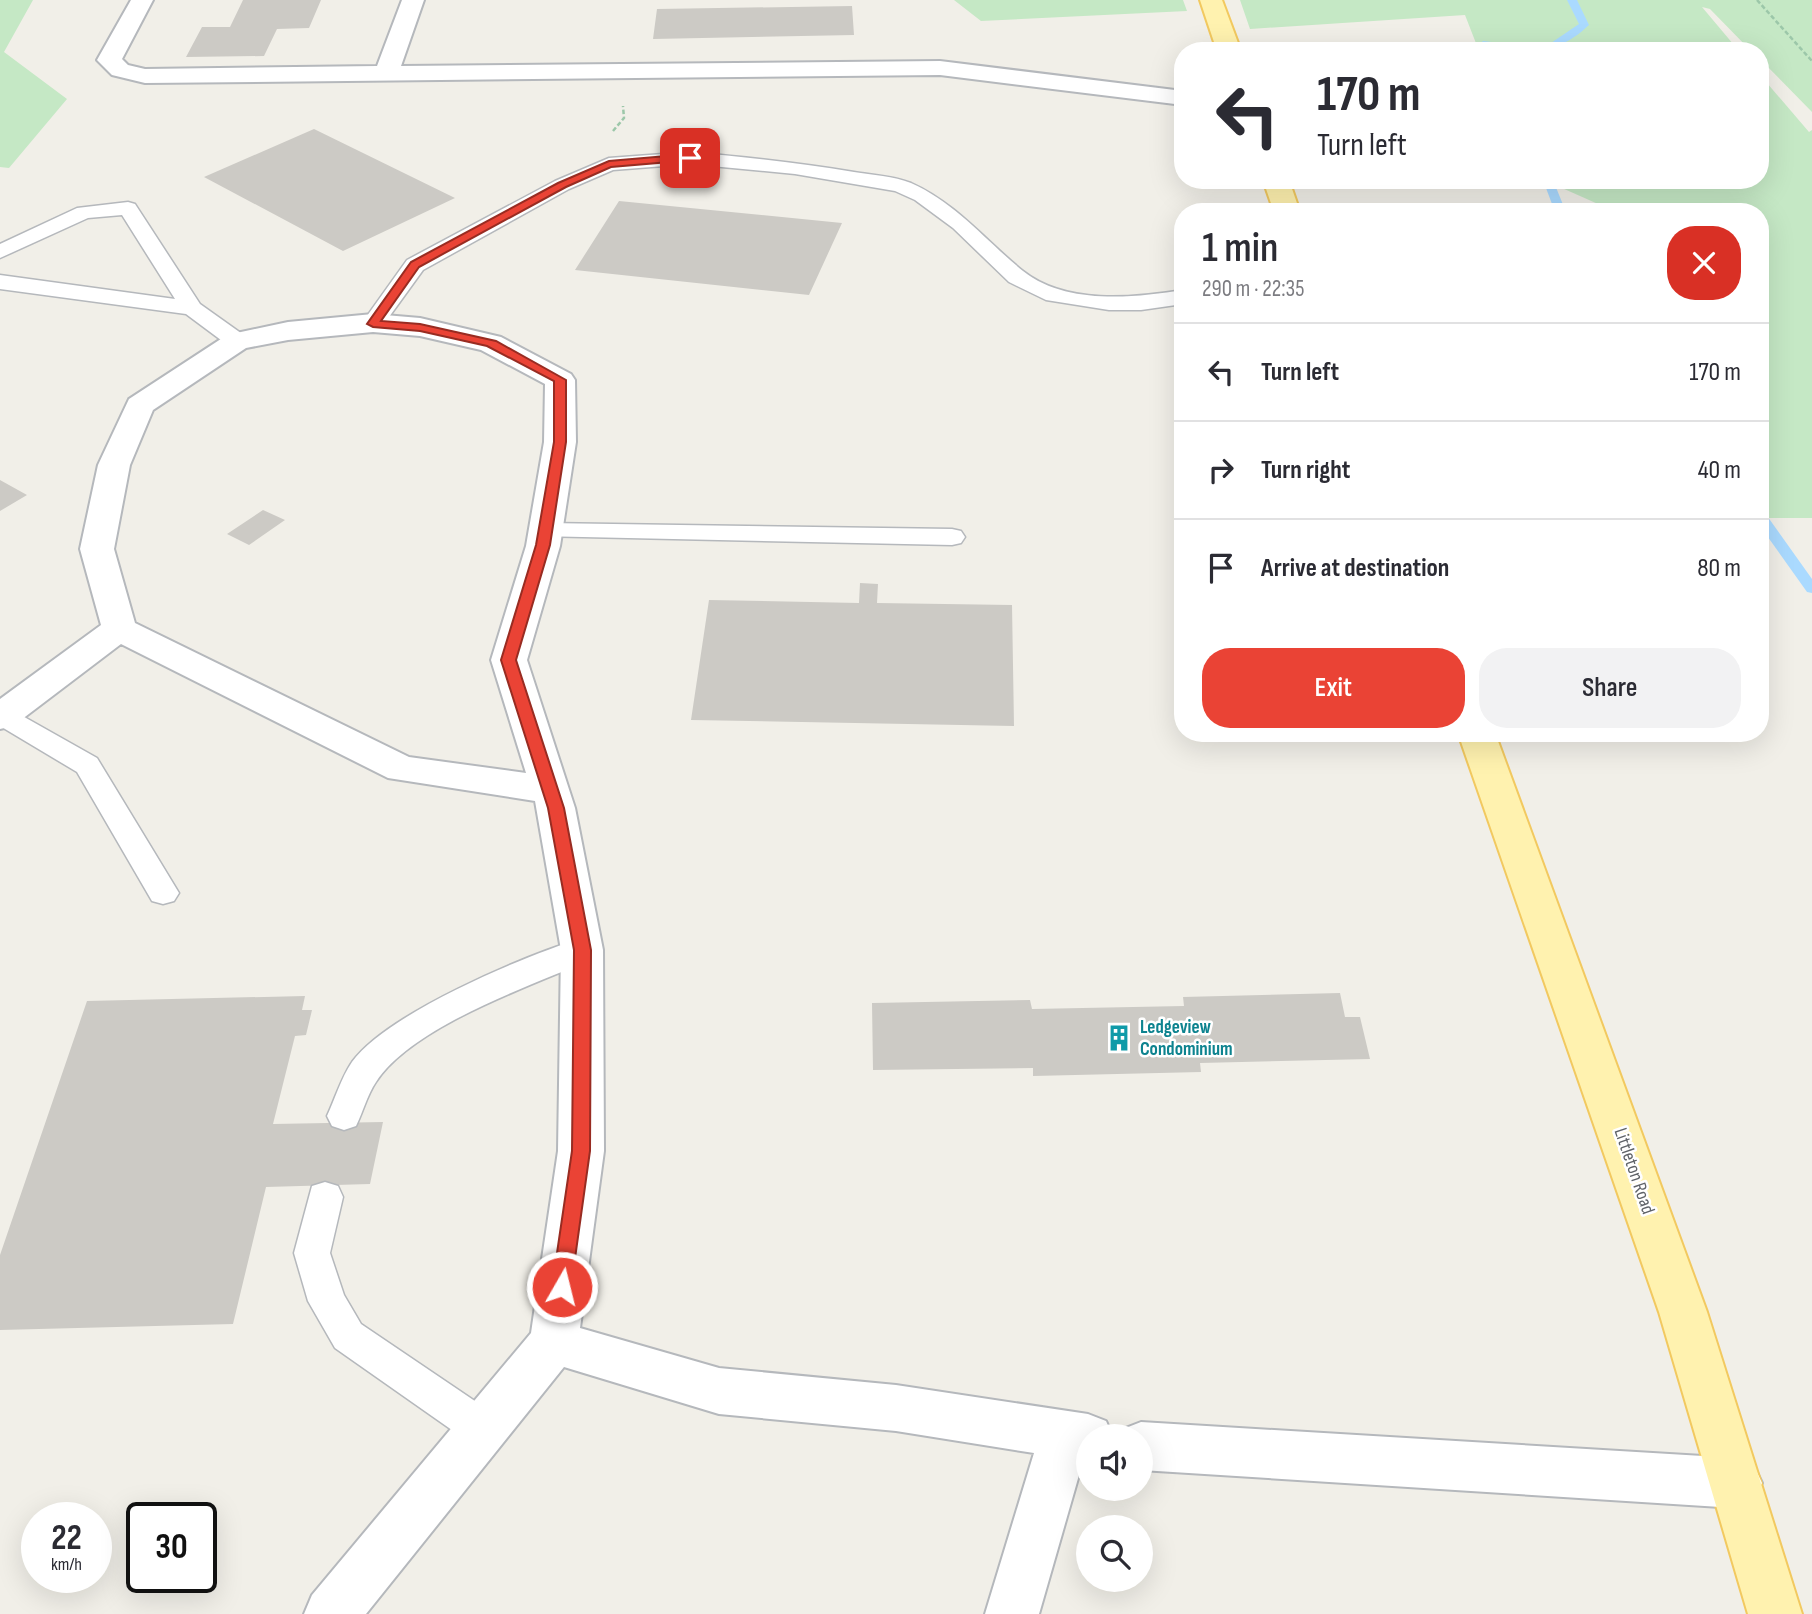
<!DOCTYPE html>
<html lang="en">
<head>
<meta charset="utf-8">
<style>
	body { margin:0; font-family:"Sofia Sans Condensed",sans-serif; background:#f2f2f3; color:#2b2b33; height:100vh; display:flex; flex-direction:column; font-size:26px; white-space:nowrap }
	* { box-sizing:border-box; margin:0 }
	p { font-size:23px; color:#7c7c81 }
	.icon { flex:none; width:38px; height:38px; fill:none; stroke:currentColor; stroke-width:2; stroke-linecap:round; stroke-linejoin:round }
	.map { position:relative; flex:1; overflow:hidden }
	.sheet { position:absolute; left:1174px; top:203px; width:595px; height:539px; display:flex; flex-direction:column; background:#fff; border-radius:28px; box-shadow:0 7px 28px #0002 }
	.sheet>* { flex:none }
	.banner { position:absolute; left:1174px; top:42px; width:595px; height:147px; border-radius:28px; box-shadow:0 7px 28px #0002; background:#fff; color:#2b2b33; overflow:hidden }
	.buttons { position:absolute; left:1076px; top:1424px; display:grid; gap:14px }
	.buttons a { display:grid; place-items:center; width:77px; height:77px; border-radius:50%; background:#fff; box-shadow:0 7px 28px #0002; font-size:35px }
	.speed { position:absolute; left:21px; top:1502px; display:flex; gap:14px; font-size:35px; font-weight:700; text-align:center }
	.speed>* { display:grid; place-content:center; width:91px; height:91px; border-radius:50%; background:#fff; box-shadow:0 7px 28px #0002; line-height:1 }
	.speed small { font-size:18px; font-weight:400 }
	.speed .limit { border:4px solid #111; border-radius:10px; background:#fff; color:#111 }
	.pin { position:absolute; display:grid; place-items:center; width:60px; height:60px; color:#fff; margin:-30px; border-radius:14px; box-shadow:0 4px 10px #0006 }
	.me { position:absolute; width:77px; margin:-38px; rotate:8deg; stroke-linejoin:round; filter:drop-shadow(0 0 5px #0008) }
	.turn { display:flex; align-items:center; gap:24px; height:147px; padding:0 28px; font-size:32px }
	.turn .icon { width:91px; height:91px; stroke-width:2.5 }
	.turn b { display:block; font-size:49px; line-height:60px }
	.round { display:grid; place-items:center; flex:none; width:74px; height:74px; border-radius:28px; background:#f2f2f3 }
	.overview { display:flex; align-items:center; justify-content:space-between; height:119px; padding:0 28px }
	h1 { font-size:42px; font-weight:600; line-height:52px }
	.action { display:flex; gap:14px; margin-top:auto; padding:14px 28px }
	.action a { flex:1; height:80px; border-radius:28px; background:#ea4335; color:#fff; font-size:28px; font-weight:600; line-height:80px; text-align:center }
	.action a+a { background:#f2f2f3; color:#2b2b33 }
	ul { padding:0; list-style:none }
	li { display:flex; align-items:center; gap:21px; height:98px; padding:0 28px; border-top:2px solid #e1e1e2 }
	li div { flex:1 }
	li b { display:block; font-size:26px }
	li em { font-style:normal }
	.map>svg:first-child { display:block }
	.green { fill:#c5e8c5 }
	.lines { fill:none; stroke-linecap:round; stroke-linejoin:round }
	.stream { fill:#aadaff; fill-rule:evenodd }
	.building { fill:#cccac5 }
	.lane-casing { stroke:#b5b8bc; stroke-width:3 }
	.street-casing { stroke:#b5b8bc; stroke-width:4 }
	.primary-casing { stroke:#f2c960; stroke-width:4 }
	.path { stroke:#9cc7a9; stroke-width:2.5; stroke-dasharray:4.5 2.5; stroke-linecap:butt }
	.lane { fill:#fff; fill-rule:evenodd }
	.street { fill:#fff; fill-rule:evenodd }
	.primary { fill:#fff2af; fill-rule:evenodd }
	.route { fill:#ea4335; stroke:#982c22; stroke-width:2 }
	.labels { text-anchor:middle; dominant-baseline:central; stroke-width:5; stroke-linejoin:round; paint-order:stroke }
	.culture-label { font-size:19px; font-weight:bold; fill:#0d838f; stroke:#fff; text-anchor:start }
	.street-label { font-size:19px; fill:#5f6368; stroke:#fff }
</style>
</head>
<body>
<div class="map">
<svg width="1812" height="1614" viewBox="0 0 1812 1614">
	<rect width="100%" height="100%" fill="#f1efe8"/>
	<path class="green" d="M0,0H33L4,52L67,99L9,168L0,167Z
		M954,0H1183L1187,11L981,21Z
		M1240,0H1812V112L1761,60L1760,51H1751L1710,9L1702,7L1739,51H1479L1465,15L1250,29Z
		M1761,76L1809,132L1812,130V518H1761L1760,212H1616L1562,188V180H1760Z"/>
	<g class="lines">
		<path class="stream" d="M1567,0H1577L1589,25C1555,57 1529,52 1485,47L1482,51H1472L1483,41L1526,46L1551,43L1579,24Z
			M1543,180H1553L1566,212H1555Z
			M1760,512L1765,513L1812,579V593L1807,592L1760,526Z"/>
	</g>
	<path class="building" d="M243,0H321L309,28L277,29L264,56L186,57L202,27H230Z
		M852,6L854,35L653,39L657,9Z
		M314,129L455,198L343,251L204,177Z
		M619,201L842,223L809,295L575,270Z
		M0,480L27,495L0,511Z
		M263,510L285,520L249,545L227,534Z
		M860,583L878,584L877,603L1012,605L1014,726L691,720L709,600L859,603Z
		M1340,993L1345,1017H1360L1370,1059L1200,1063L1201,1072L1033,1076V1068L873,1070L872,1003L1030,1000L1032,1009L1184,1006L1183,997Z
		M305,996L302,1010H312L306,1035L295,1036L273,1124L383,1122L370,1184L266,1187L233,1324L0,1330V1255L87,1001Z"/>
	<g class="lines">
		<g class="lane-casing">
			<path id="lane" d="M690,152C745,157 799,163 854,172C872,175 894,176 911,183C956,203 986,241 1023,271C1066,305 1133,298 1183,290V304L1141,310H1109L1046,300L1009,282L953,228L915,200L895,191L795,174L690,164L613,170L569,189L423,270L381,328L373,330L362,323L407,260L555,181L609,158Z
				M128,202L135,204L200,304L245,336L248,341L245,346H229L186,314L0,289V275L175,299L122,215L88,218L0,258V244L77,208Z
				M546,523L952,529L961,531L965,537L961,543L952,545L537,536L533,531L537,526Z
				M3,705L97,758L179,893L174,901L163,904L152,901L77,772L0,726V706Z
				M582,938L593,941L598,950L593,959C533,985 412,1026 376,1082C367,1095 363,1112 356,1126L344,1130L332,1126L327,1116C335,1099 341,1078 352,1062C388,1013 522,957 582,938Z
				M325,1182L338,1186L343,1197L330,1253L344,1295L361,1324L497,1416L503,1429L497,1442L483,1447L469,1442L335,1348L308,1301L294,1253L312,1186Z"/>
		</g>
		<g class="street-casing">
			<path id="street" d="M131,0H153L122,59L128,65L145,69L377,66L402,0H424L401,66L940,61L1183,91V105L940,75L145,83L112,75L97,60Z
				M373,314L420,318L501,337L571,374L575,380L576,442L560,546L527,660L575,808L603,950L604,1151L580,1328L719,1368L896,1385L1088,1414L1106,1421L1113,1437H1088V1462L1083,1461L1039,1614H985L1034,1453L896,1431L719,1414L564,1367L366,1614H304L312,1595L531,1333L558,1151L561,950L535,801L388,778L121,644L13,726L0,729V699L101,625L80,549L98,465L129,399L227,335L288,322ZM373,332L420,336L481,350L545,384L544,442L526,546L491,660L526,773L409,757L135,623L114,549L130,465L153,410L246,348L288,340Z
				M1141,1422L1736,1458L1754,1466L1762,1483L1754,1500L1736,1508L1141,1470V1437H1120L1123,1429Z"/>
		</g>
		<g class="primary-casing">
			<path id="primary" d="M1200,0H1222L1241,51H1217Z
				M1263,180H1289L1300,212H1274Z
				M1458,733H1495L1707,1312L1802,1614H1748L1659,1312Z"/>
		</g>
		<path class="path" d="M1757,0L1812,61
			M613,131L624,118L623,106"/>
		<use href="#lane" class="lane"/>
		<use href="#street" class="street"/>
		<use href="#primary" class="primary"/>
	</g>
	<path class="route" d="M690,154L695,158L693,160L611,167L566,187L419,267L381,321L420,324L496,341L566,380V442L550,545L516,660L564,808L591,950L590,1151L571,1287L569,1294L562,1296L555,1294L552,1287L572,1151L574,950L548,808L501,660L536,545L554,442V381L487,346L420,331L373,327L367,324L411,262L558,183L609,161Z"/>
	<defs>
		<g id="building-bare" transform="scale(2.1)"><path d="M-4-6H4V6H1V3H-1V6H-4ZM-2.5-4.3h1.7v1.8h-1.7ZM.8-4.3h1.7v1.8H.8ZM-2.5-1h1.7V.8h-1.7ZM.8-1h1.7V.8H.8Z" fill="#0f9aa8" stroke="#fff" stroke-width="2.5" paint-order="stroke"/></g>
	</defs>
	<g fill-rule="evenodd">
		<use href="#building-bare" x="1119" y="1038"/>
	</g>
	<g class="labels">
		<g class="culture-label">
			<text x="1140" y="1027">Ledgeview<tspan x="1140" dy="22">Condominium</tspan></text>
		</g>
		<g class="street-label">
			<text transform="translate(1634 1171) rotate(71)">Littleton Road</text>
		</g>
	</g>
</svg>
<div class="buttons">
<a><svg class="icon" aria-label="sound" viewBox="0 0 24 24"><path d="M4 9h4l5-4v14l-5-4H4zM17 9q2 3 0 6"/></svg></a>
<a><svg class="icon" aria-label="search" viewBox="0 0 24 24"><circle cx="10" cy="10" r="6"/><path d="M15 15l6 6"/></svg></a>
</div>
<div class="speed"><div>22<small>km/h</small></div><div class="limit">30</div></div>
<div class="pin" style="left:690px;top:158px;background:#d93025"><svg class="icon" aria-label="arrive" viewBox="0 0 24 24"><path d="M6 21V4h12l-3 4 3 4H6"/></svg></div>
<svg class="me" style="left:562px;top:1287px" viewBox="-20 -20 40 40"><circle r="17" fill="#ea4335" stroke="#fff" stroke-width="3"/><path d="M0-11L8 9 0 5-8 9z" fill="#fff"/></svg>
<div class="banner">
<div class="turn"><svg class="icon" aria-label="left" viewBox="0 0 24 24"><path d="M17 20v-9H6M10 6l-5 5 5 5"/></svg><div><b>170 m</b>Turn left</div></div>
</div>
<section class="sheet">
<div class="overview"><div><h1>1 min</h1><p>290 m · 22:35</p></div><a class="round" style="background:#d93025;color:#fff"><svg class="icon" aria-label="close" viewBox="0 0 24 24"><path d="M6 6l12 12M18 6L6 18"/></svg></a></div>
<ul>
<li><svg class="icon" aria-label="left" viewBox="0 0 24 24"><path d="M17 20v-9H6M10 6l-5 5 5 5"/></svg><div><b>Turn left</b></div><em>170 m</em></li>
<li><svg class="icon" aria-label="right" viewBox="0 0 24 24"><path d="M7 20v-9h11M14 6l5 5-5 5"/></svg><div><b>Turn right</b></div><em>40 m</em></li>
<li><svg class="icon" aria-label="arrive" viewBox="0 0 24 24"><path d="M6 21V4h12l-3 4 3 4H6"/></svg><div><b>Arrive at destination</b></div><em>80 m</em></li>
</ul>
<div class="action"><a>Exit</a><a>Share</a></div>
</section>
</div>
</body>
</html>
